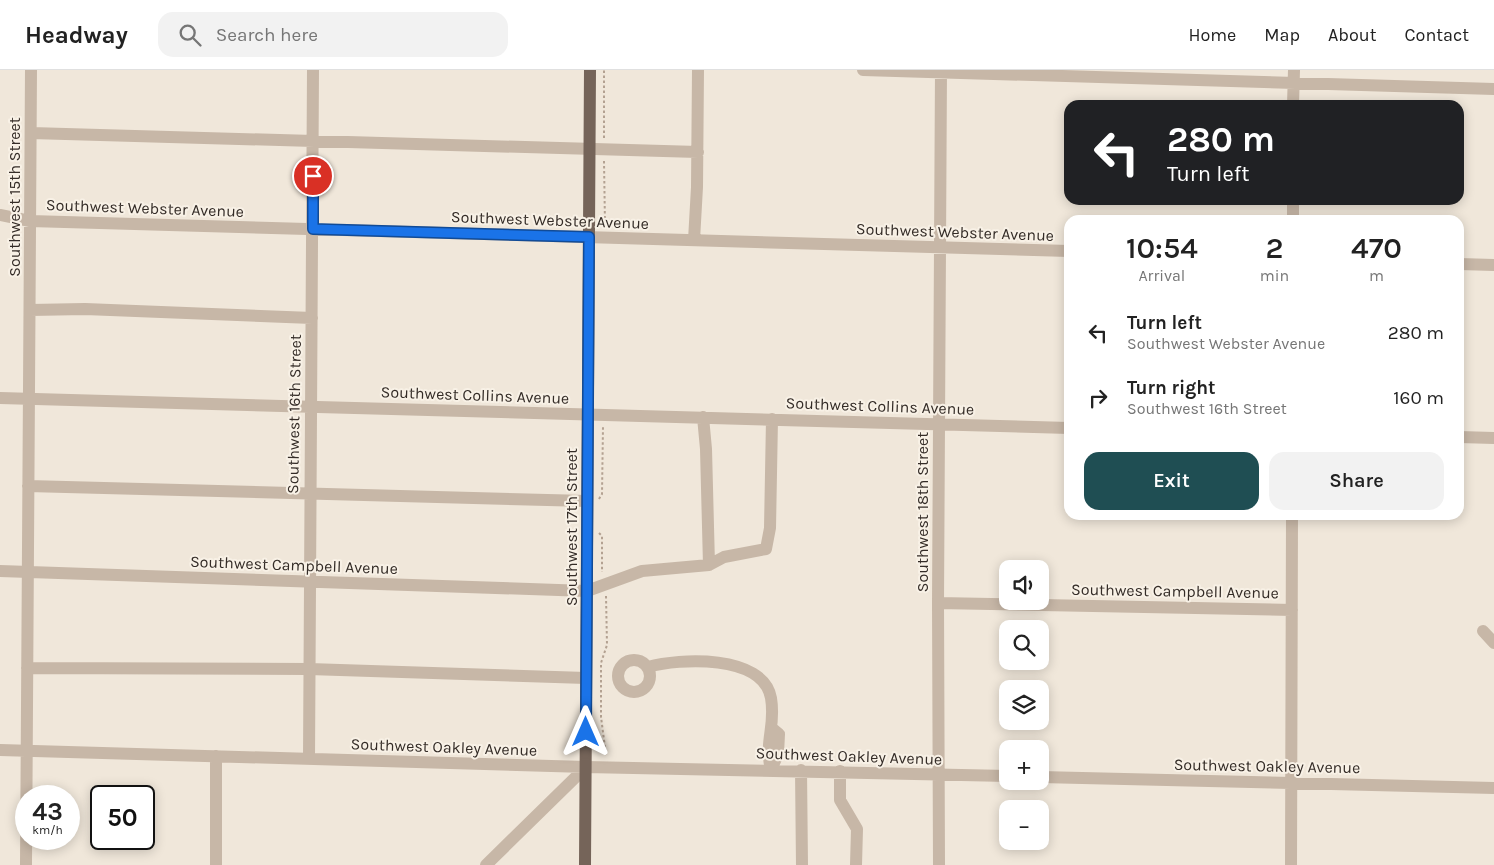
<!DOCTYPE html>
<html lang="en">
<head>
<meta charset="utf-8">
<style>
	body { margin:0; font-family:Karla,sans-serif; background:#f2f2f2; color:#222; height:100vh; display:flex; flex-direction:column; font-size:19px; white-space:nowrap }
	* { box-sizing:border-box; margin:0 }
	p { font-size:16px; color:#767676 }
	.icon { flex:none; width:28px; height:28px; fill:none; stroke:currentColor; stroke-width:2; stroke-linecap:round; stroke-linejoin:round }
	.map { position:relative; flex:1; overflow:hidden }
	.drawer { position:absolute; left:1064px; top:145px; width:400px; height:305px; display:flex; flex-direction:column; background:#fff; border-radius:15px; box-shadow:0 2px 12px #0003 }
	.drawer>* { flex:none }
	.guide { position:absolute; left:1064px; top:30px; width:400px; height:105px; border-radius:15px; box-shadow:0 2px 12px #0003; background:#202124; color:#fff; overflow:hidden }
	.buttons { position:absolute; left:999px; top:490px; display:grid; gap:10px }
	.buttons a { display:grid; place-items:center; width:50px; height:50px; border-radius:10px; background:#fff; box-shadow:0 2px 12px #0003; font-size:25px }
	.speed { position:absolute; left:15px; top:715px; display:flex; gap:10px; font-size:25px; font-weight:700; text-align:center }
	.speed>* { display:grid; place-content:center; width:65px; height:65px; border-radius:50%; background:#fff; box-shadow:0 2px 12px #0003; line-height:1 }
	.speed small { font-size:12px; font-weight:400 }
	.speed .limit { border:2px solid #111; border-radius:8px; background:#fff; color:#111 }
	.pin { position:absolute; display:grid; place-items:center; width:42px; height:42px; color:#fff; margin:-21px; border:2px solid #fff; border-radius:50%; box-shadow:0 1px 5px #0007 }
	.me { position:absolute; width:55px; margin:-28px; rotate:0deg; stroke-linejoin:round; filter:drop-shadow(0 0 4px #0008) }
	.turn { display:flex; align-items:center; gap:18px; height:105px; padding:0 20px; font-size:22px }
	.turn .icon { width:65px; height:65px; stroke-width:2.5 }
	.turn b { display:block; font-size:35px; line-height:42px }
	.eta { display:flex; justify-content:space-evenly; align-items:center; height:85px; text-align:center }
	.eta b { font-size:30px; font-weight:600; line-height:35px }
	.button { display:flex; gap:10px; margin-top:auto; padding:10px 20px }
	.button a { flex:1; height:58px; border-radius:15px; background:#1f4e53; color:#fff; font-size:20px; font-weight:600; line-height:58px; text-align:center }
	.button a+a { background:#f2f2f2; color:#222 }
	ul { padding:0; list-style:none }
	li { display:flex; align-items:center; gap:15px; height:65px; padding:0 20px }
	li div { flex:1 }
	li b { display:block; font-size:19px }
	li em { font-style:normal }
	header { display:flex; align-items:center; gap:30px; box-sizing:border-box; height:70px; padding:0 25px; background:#fff; border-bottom:1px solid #e0e0e0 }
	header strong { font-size:24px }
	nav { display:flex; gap:28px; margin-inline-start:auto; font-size:18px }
	.search { width:350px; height:45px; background:#f2f2f2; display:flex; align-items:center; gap:12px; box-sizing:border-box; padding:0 18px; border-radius:15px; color:#767676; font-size:19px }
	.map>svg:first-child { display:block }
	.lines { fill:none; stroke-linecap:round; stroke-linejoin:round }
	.path { stroke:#b3a191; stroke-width:2; stroke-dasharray:2.5 2.5; stroke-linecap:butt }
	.minor { stroke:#c7b7a7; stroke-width:12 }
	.major { stroke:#756459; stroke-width:12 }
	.route-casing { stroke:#114b97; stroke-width:12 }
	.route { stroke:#1a73e8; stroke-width:9 }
	.labels { text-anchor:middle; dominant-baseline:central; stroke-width:4; stroke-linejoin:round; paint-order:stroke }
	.street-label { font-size:16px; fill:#342c27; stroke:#f8f1e6 }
</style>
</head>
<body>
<header>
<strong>Headway</strong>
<div class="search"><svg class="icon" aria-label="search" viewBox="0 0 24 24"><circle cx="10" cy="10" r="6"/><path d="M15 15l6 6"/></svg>Search here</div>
<nav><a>Home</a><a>Map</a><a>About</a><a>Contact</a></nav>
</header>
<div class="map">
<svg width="1494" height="795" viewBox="0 0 1494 795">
	<rect width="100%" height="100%" fill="#f0e7da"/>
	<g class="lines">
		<path class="path" d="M604,68V0
			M604,91L605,155
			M599,429L602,424L603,357
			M599,463L602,466V502
			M606,526L607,575L601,593V647L606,685"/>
		<path class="minor" d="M863,0L1494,19
			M1293,35L1294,0
			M31,63L698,82
			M0,145L30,151L1069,181
			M1293,150V130
			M694,170L697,117L698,0
			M1459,194L1494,195
			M30,240L85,239L312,248
			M0,328L1069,358
			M1459,367L1494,368
			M28,416L587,431
			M709,495L724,487L766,479L770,458L772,349
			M0,501L587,521L642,501L709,495L706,379L703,347
			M938,533L1292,540
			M1483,561L1494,573
			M618 606a16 16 0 1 1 32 0a16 16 0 1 1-32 0Z
			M648,597C679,588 763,584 771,628C776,657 764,670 771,700
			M27,598L309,599L586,608
			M0,680L586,697L1008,706
			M309,689L313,0
			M771,700L778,684L779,664L773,659
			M801,700L802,795
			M840,701V730L857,759L856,795
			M1040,707L1494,718
			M26,795L31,0
			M216,795V686
			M486,795L586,697
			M939,795L938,533L941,0
			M1291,795L1292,445"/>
		<path class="major" d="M585,795L590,0"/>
	</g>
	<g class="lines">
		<g class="route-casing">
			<path id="route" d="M313,106V159L589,167L586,662"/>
		</g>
		<use href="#route" class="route"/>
	</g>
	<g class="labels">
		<g class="street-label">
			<text transform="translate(14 127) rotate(-90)">Southwest 15th Street</text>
			<text transform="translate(145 138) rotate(2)">Southwest Webster Avenue</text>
			<text transform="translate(550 150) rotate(2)">Southwest Webster Avenue</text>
			<text transform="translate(955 162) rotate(2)">Southwest Webster Avenue</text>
			<text transform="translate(475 325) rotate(2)">Southwest Collins Avenue</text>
			<text transform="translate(880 336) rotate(2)">Southwest Collins Avenue</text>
			<text transform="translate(294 344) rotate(-89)">Southwest 16th Street</text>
			<text transform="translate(922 442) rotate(-90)">Southwest 18th Street</text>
			<text transform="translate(571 457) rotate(-90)">Southwest 17th Street</text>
			<text transform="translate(294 495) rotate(2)">Southwest Campbell Avenue</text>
			<text transform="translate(1175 521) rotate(1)">Southwest Campbell Avenue</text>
			<text transform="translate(444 677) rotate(2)">Southwest Oakley Avenue</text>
			<text transform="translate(849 686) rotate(2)">Southwest Oakley Avenue</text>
			<text transform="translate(1267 696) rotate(1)">Southwest Oakley Avenue</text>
		</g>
	</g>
</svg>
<div class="buttons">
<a><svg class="icon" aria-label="sound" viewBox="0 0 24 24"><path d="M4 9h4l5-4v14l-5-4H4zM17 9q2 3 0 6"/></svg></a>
<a><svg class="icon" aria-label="search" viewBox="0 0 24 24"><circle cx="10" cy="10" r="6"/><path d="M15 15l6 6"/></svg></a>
<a><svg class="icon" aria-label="layers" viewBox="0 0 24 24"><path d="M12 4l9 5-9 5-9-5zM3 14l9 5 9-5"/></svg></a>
<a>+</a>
<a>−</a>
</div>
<div class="speed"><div>43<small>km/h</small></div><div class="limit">50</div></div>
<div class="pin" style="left:313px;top:106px;background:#d93025"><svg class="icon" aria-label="arrive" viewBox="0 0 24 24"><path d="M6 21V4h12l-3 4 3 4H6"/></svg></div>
<svg class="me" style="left:586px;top:662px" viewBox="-20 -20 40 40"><path d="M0-17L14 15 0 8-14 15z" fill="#1a73e8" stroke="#fff" stroke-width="4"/></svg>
<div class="guide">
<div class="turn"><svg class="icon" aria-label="left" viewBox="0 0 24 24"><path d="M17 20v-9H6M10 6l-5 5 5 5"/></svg><div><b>280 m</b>Turn left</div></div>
</div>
<section class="drawer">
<div class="eta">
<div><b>10:54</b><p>Arrival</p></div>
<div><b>2</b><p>min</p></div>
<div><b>470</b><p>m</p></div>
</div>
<ul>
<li><svg class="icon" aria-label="left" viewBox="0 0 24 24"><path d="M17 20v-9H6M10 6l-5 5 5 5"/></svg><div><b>Turn left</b><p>Southwest Webster Avenue</p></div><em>280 m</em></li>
<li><svg class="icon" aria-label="right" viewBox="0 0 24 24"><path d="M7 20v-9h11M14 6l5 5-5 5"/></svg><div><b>Turn right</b><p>Southwest 16th Street</p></div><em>160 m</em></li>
</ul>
<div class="button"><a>Exit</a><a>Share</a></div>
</section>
</div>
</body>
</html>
